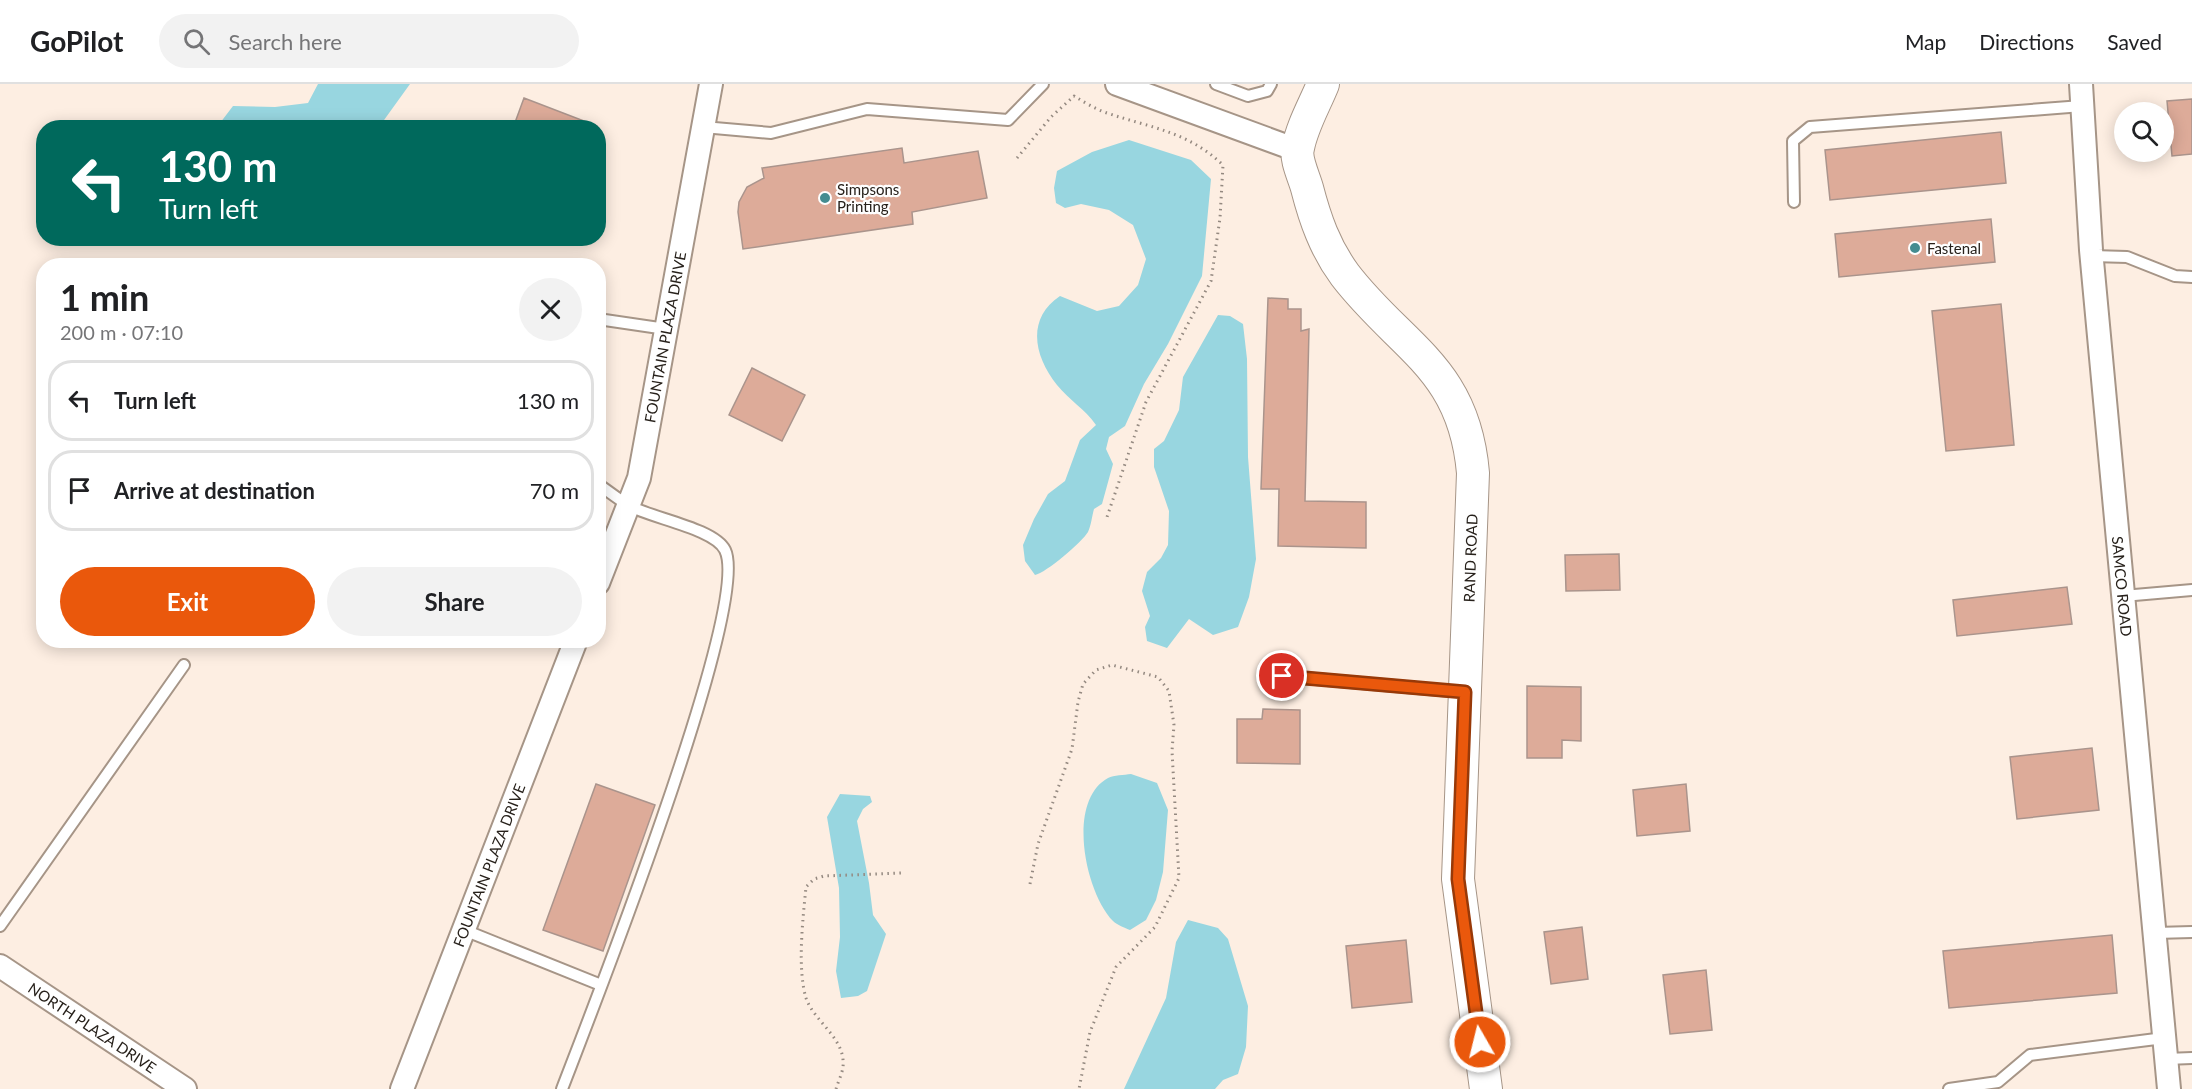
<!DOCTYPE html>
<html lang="en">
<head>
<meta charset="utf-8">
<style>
	body { margin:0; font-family:Lato,sans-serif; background:#f2f2f2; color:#202124; height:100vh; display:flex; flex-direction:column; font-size:22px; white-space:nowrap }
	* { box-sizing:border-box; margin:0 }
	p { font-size:20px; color:#757577 }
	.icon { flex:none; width:33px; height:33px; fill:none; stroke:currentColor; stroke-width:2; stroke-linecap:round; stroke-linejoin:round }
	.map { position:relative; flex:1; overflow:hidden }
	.side { position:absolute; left:36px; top:174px; width:570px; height:390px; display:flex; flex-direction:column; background:#fff; border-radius:24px; box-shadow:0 3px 15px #0003 }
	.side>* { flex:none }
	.banner { position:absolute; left:36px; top:36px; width:570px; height:126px; border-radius:24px; box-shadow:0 3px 15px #0003; background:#00695c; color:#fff; overflow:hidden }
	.fabs { position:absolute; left:2114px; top:18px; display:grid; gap:12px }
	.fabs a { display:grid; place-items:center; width:60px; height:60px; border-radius:50%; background:#fff; box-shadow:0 3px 15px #0003; font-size:30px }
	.pin { position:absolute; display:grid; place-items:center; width:51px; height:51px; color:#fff; margin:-26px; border:3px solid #fff; border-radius:50%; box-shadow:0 2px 6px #0007 }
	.me { position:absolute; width:66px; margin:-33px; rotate:352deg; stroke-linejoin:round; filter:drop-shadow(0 0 4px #0008) }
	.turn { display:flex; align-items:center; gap:21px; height:126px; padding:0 24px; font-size:27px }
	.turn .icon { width:78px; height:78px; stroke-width:2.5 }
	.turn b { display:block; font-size:42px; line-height:51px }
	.round { display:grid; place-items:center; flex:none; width:63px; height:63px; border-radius:32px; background:#f2f2f2 }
	.headline { display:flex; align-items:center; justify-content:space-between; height:102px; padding:0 24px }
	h1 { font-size:36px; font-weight:700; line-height:45px }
	.primary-button { display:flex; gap:12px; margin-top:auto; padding:12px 24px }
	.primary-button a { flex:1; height:69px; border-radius:36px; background:#ea580c; color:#fff; font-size:24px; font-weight:700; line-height:69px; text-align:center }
	.primary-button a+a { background:#f2f2f2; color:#202124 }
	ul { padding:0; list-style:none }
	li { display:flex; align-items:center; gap:18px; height:81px; margin:0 12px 9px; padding:0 12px; border:3px solid #e0e0e0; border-radius:24px }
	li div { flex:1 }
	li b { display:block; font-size:22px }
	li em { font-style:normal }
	header { display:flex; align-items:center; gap:36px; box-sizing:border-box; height:84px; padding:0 30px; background:#fff; border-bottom:2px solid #e0e0e0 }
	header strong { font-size:28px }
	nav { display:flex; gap:33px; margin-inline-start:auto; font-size:21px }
	.search { width:420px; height:54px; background:#f2f2f2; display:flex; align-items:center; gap:15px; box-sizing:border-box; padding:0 21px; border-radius:33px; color:#757577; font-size:22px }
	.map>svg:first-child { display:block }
	.water { fill:#98d6e0 }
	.building { fill:#ddab99; stroke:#aa948c; stroke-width:1.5 }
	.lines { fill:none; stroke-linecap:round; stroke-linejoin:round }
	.lane-casing { stroke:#a69587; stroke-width:14 }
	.street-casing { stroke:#a69587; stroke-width:26 }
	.secondary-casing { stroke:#a69587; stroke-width:34 }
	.path { stroke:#948980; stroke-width:3; stroke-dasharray:1.5 4.5; stroke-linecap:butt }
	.lane { stroke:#fff; stroke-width:10 }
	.street { stroke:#fff; stroke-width:22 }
	.secondary { stroke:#fff; stroke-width:32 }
	.route-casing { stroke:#983908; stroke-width:15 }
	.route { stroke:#ea580c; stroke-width:10 }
	.poi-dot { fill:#448c90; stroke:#fefefe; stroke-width:2 }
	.labels { text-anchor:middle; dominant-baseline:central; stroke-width:4.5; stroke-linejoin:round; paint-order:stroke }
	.poi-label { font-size:15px; fill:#27211b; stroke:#fefefe; text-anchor:start }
	.street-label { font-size:15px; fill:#27211b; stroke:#fefefe }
</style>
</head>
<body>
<header>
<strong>GoPilot</strong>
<div class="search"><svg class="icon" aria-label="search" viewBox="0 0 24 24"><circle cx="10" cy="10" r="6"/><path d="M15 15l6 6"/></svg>Search here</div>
<nav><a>Map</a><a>Directions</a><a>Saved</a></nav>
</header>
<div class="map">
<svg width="2192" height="1005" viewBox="0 0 2192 1005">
	<rect width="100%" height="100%" fill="#fdeee2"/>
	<path class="water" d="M318,0H410L379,43H217L233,22L275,23L308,19Z
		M1129,56L1191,76L1211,95L1202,192L1168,260L1144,300L1125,342L1109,353L1106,365L1113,380L1102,420L1094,425C1092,432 1091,442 1088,448C1082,458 1046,489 1035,491L1025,477L1023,461L1034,435L1048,410L1065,397L1080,356L1096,341C1085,325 1069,316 1057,301C1034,272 1026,235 1060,212L1097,227L1119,222L1138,201L1146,175L1133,141L1109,126L1081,120L1065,124L1056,119L1054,104L1057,87L1092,68Z
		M1218,231L1230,232L1243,240L1247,275L1248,373L1256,475L1249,513L1238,543L1213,551L1189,535L1167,564L1147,557L1145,543L1150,532L1142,507L1147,488L1161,474L1168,461L1169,427L1154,383V365L1164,357L1179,326L1183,293Z
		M1131,690L1157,699L1168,726L1163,788L1156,816L1146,836L1130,846C1125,844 1117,841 1113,837C1085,808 1066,717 1108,694C1114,691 1124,691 1131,690Z
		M840,710L870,712L872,718L863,725L857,737L869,799L873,831L886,850L867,907L858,912L841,914L836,887L840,853L839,804L827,733Z
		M1188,836L1218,844L1228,855L1248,922L1246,963L1238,990L1223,996L1215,1005H1124L1166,914L1176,858Z"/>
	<path class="building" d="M524,14L597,42V44H513Z
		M2192,15V70L2172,72L2167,17Z
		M2001,48L2006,99L1830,116L1825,66Z
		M902,64L904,79L978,67L987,114L912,128L913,140L743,165L738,128L739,118L747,103L764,94L762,84Z
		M1991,135L1995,178L1839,193L1835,150Z
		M1268,214L1288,215V225H1301V247L1309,245L1305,417L1366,418V464L1278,462L1279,405H1261Z
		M2001,220L2014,361L1946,367L1932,227Z
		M752,284L805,311L782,357L729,331Z
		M1619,470L1620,506L1566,507L1565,471Z
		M2067,503L2072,540L1957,552L1953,516Z
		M1527,602L1581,603V657L1562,656V674H1527Z
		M1263,625L1300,626V680L1237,679V635H1262Z
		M2092,664L2099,726L2017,735L2010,673Z
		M596,700L655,721L603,867L543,846Z
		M1686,700L1690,747L1637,752L1633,706Z
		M1582,843L1588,895L1551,900L1544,848Z
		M2112,851L2117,909L1949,924L1943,867Z
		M1406,856L1412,918L1352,924L1346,862Z
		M1706,886L1712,946L1670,950L1663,891Z"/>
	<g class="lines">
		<g class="lane-casing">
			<path id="lane" d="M1216,0L1248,12L1267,7L1271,0
				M703,43L771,49L867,25L1008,36L1043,0
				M1794,118L1793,57L1810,43L2082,22
				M2092,172L2127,173L2175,192L2192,193
				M598,235L666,245
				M2123,512L2192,506
				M1282,592L1462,608
				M0,842L184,581
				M464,846L601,901
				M2155,849L2192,848
				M2166,975L2192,974
				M562,1005C591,929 752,521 725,466C714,444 650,434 628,421C618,415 608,407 598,400
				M1949,1005L1998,998L2030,971L2164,954"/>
		</g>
		<g class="street-casing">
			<g id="street">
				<path d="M1117,0L1297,66"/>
				<path id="s1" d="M2081,0L2091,166L2169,1005"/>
				<path id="s2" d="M598,499L639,394L711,0"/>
				<path id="s3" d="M0,882L185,1005"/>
				<path id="s4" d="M402,1005L576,556"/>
			</g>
		</g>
		<g class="secondary-casing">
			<path id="secondary" d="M1323,0C1315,20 1302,42 1298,64C1295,75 1304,93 1307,104C1315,135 1325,164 1345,191C1401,264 1464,283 1473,389L1458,795L1486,1005"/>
		</g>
		<path class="path" d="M1017,74L1051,33L1074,12C1084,18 1095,25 1107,29C1151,44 1187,47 1223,81L1220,134L1211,197L1146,318L1107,433
			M1030,800L1038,760L1072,665L1078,618L1083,600L1096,586L1112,581L1158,593L1169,607L1174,641L1172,667L1179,794L1155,843L1116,883L1090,948L1079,1005
			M836,1005C838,998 842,990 843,983C846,954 814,938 806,914C797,884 803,834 806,803L814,795L824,792L902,789"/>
		<use href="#lane" class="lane"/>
		<use href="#street" class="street"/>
		<use href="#secondary" class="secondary"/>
	</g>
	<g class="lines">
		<g class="route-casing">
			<path id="route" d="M1282,592L1465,608L1458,795L1480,958"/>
		</g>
		<use href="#route" class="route"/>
	</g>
	<g class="poi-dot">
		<circle cx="825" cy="114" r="6"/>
		<circle cx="1915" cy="164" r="6"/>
	</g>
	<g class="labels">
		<g class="poi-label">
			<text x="837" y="105">Simpsons<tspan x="837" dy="17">Printing</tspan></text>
			<text x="1927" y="164">Fastenal</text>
		</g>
		<g class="street-label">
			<text stroke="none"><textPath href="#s2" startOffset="256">FOUNTAIN PLAZA DRIVE</textPath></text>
			<text transform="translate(1470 474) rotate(-88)">RAND ROAD</text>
			<text stroke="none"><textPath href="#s1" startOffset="504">SAMCO ROAD</textPath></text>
			<text stroke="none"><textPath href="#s4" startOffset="240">FOUNTAIN PLAZA DRIVE</textPath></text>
			<text stroke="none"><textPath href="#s3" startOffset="111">NORTH PLAZA DRIVE</textPath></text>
		</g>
	</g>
</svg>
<div class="fabs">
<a><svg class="icon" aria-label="search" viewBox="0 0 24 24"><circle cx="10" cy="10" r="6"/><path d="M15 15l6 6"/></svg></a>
</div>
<div class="pin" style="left:1282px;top:592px;background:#d93025"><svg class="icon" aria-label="arrive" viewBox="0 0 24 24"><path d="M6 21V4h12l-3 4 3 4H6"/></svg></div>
<svg class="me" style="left:1480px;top:958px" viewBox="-20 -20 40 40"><circle r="17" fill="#ea580c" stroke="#fff" stroke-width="3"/><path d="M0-11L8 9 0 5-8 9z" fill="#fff"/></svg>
<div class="banner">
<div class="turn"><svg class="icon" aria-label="left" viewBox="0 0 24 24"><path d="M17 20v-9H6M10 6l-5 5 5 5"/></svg><div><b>130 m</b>Turn left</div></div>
</div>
<section class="side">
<div class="headline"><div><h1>1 min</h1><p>200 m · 07:10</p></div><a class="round"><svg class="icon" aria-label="close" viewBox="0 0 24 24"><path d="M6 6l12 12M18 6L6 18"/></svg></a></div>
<ul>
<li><svg class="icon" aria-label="left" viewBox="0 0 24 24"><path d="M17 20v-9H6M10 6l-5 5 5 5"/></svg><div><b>Turn left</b></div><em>130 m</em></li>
<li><svg class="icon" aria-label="arrive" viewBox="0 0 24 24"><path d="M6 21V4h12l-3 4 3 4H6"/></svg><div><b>Arrive at destination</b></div><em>70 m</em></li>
</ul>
<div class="primary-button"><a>Exit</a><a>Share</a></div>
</section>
</div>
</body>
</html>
